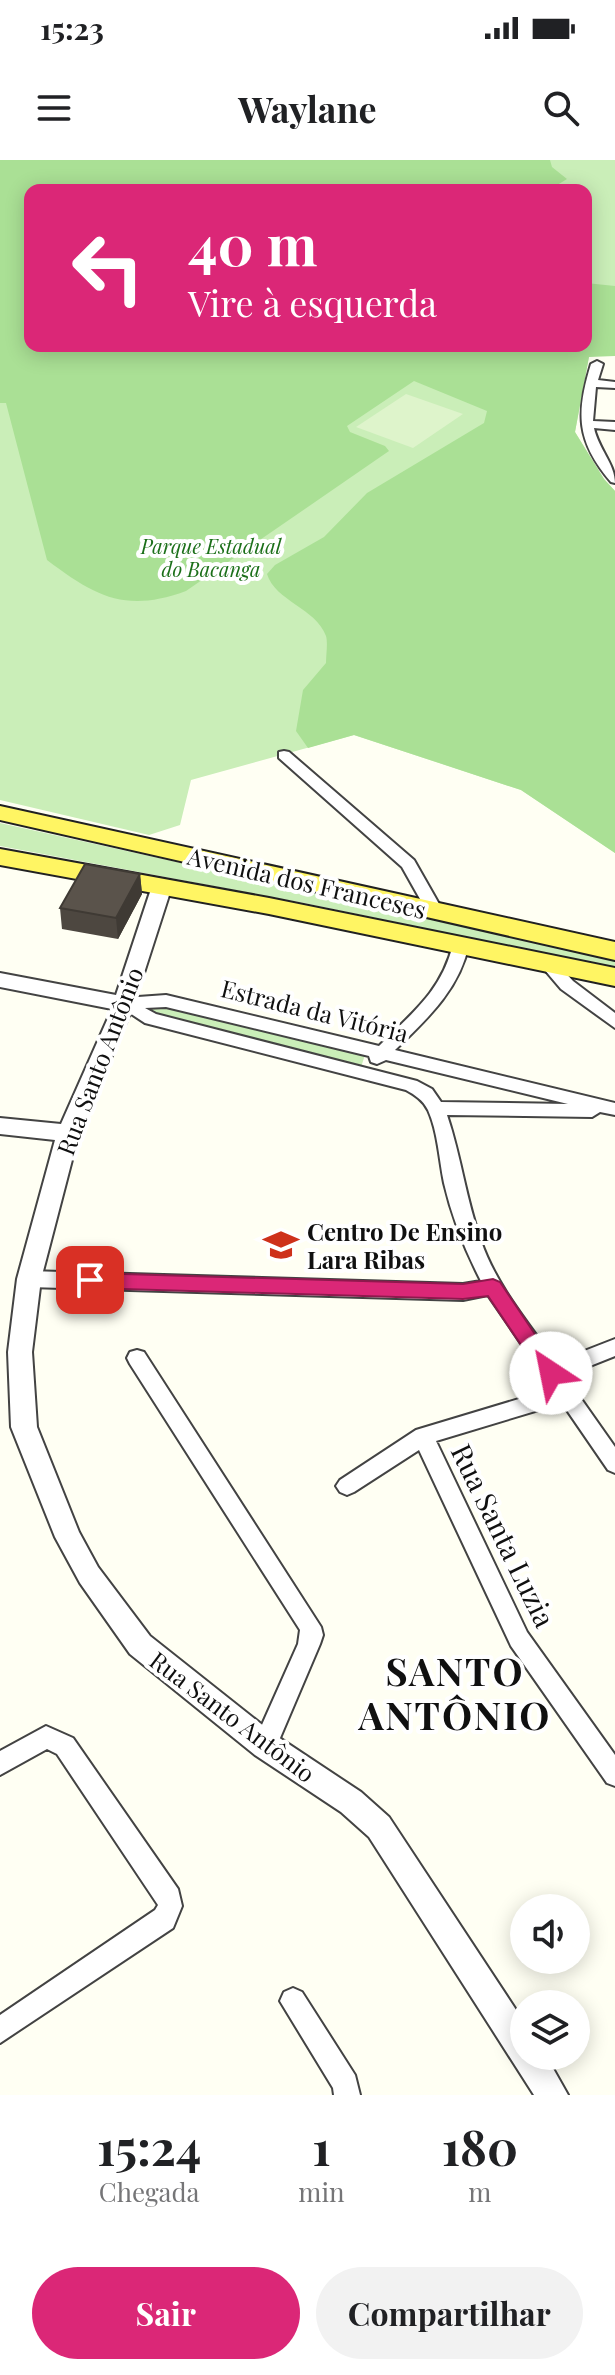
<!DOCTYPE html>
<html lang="pt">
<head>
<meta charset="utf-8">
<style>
	body { margin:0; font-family:"Playfair Display",serif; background:#f2f2f2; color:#202124; height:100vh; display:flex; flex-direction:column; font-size:30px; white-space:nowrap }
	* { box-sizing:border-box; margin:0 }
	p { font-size:26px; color:#757577 }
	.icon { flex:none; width:44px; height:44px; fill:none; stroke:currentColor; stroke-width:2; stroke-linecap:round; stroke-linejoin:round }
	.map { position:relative; height:1935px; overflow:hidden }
	.drawer { display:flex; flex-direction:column; background:#fff; flex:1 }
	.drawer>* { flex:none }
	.banner { position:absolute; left:24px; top:24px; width:568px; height:168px; border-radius:16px; box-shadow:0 4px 20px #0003; background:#db2777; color:#fff; overflow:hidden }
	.buttons { position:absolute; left:510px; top:1734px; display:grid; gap:16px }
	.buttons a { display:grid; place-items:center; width:80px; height:80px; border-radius:50%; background:#fff; box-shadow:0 4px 20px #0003; font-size:40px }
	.pin { position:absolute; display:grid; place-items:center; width:68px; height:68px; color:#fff; margin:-34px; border-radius:16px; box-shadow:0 4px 12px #0006 }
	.me { position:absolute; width:88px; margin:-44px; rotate:326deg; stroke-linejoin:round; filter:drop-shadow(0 0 6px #0008) }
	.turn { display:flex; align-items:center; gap:28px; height:168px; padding:0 32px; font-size:36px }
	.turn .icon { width:104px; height:104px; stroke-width:2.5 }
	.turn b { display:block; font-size:56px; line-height:68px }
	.eta { display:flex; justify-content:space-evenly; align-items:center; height:136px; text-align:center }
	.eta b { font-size:48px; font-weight:700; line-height:56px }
	.cta { display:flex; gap:16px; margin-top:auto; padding:16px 32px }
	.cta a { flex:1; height:92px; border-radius:48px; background:#db2777; color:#fff; font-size:32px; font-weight:700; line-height:92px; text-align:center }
	.cta a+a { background:#f2f2f2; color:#202124 }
	.status { display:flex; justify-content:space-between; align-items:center; height:56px; padding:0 40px; background:#fff; direction:ltr }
	.status svg { height:22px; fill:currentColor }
	header { display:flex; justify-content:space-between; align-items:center; height:104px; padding:0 32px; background:#fff; font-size:36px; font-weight:700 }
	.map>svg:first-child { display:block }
	.green { fill:#caeeb8; fill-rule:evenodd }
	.forest { fill:#aae095 }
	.pitch { fill:#def4cb }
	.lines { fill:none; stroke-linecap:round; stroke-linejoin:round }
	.minor-casing { stroke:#434343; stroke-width:4 }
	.tertiary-casing { stroke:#434343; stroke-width:4 }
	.primary-casing { stroke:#212121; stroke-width:4 }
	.minor { fill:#fff; fill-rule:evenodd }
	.tertiary { fill:#fff; fill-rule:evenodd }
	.primary { fill:#fff563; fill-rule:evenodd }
	.wall { fill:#4d4740 }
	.shaded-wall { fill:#3f3a34 }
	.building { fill:#5a534b; stroke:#3f3a34; stroke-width:2 }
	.route { fill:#db2777; stroke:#8e194d; stroke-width:2 }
	.labels { text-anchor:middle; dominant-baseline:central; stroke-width:8; stroke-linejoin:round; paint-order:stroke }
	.far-park-label { font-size:20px; font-style:italic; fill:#1b6f19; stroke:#fff }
	.street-label { font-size:24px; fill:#101010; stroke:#fff }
	.poi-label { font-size:24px; font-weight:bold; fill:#101010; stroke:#fff; text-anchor:start }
	.near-street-label { font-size:28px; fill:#101010; stroke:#fff }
	.near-district-label { font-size:38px; font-weight:bold; letter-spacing:2px; fill:#101010; stroke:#fff }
</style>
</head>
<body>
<div class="status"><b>15:23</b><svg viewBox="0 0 49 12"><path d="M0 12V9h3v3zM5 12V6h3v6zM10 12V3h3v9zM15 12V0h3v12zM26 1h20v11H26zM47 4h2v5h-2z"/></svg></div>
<header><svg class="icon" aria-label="menu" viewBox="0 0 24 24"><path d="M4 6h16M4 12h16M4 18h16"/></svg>Waylane<svg class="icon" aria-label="search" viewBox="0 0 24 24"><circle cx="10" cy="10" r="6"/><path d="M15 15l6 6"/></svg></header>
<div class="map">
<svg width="615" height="1935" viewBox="0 0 615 1935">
	<rect width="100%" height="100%" fill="#fffff3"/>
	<path class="green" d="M0,0H615V172L589,196L575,272L604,319L615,331V693L521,630L354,575L191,620L180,665L149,675L0,640ZM30,30H586V186H30Z
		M0,663L615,799V808L304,743L0,686Z
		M144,843L365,895L361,907L141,852Z"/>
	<path class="forest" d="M0,0H550L552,7L567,19L549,30H30V186H586V123L615,126V196L589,197L575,272L604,319L615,331V693L521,630L354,575L308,588L296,571L303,530L326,503C326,495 328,483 326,476C316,448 275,441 267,414L275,405L324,377L367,333L484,263L487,251L414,221L347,266L350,272L385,286L389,291L186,431C126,453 96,437 47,400L6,243H0Z"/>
	<path class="pitch" d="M406,234L463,254L413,288L356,267Z"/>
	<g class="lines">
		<g class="minor-casing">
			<path id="minor" d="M597,201L603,204L598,220L615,222V228L596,227L593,261L615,262V270L594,268C598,288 615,304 615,323L611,322C576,281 576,253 591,204Z
				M284,591L289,592L414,700L443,751L441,755H429L402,707L279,598V592Z
				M461,779L469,784C459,830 428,858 395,890L615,943V955L600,952L592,957L447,955C461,996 466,1040 481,1081C496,1125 529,1164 556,1202L615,1179V1196L565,1216L615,1287V1313L608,1310L562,1243L436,1281L527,1472L615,1595V1626L607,1623L511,1486L419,1290L354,1332L347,1335L340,1332L336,1326L340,1320L416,1270L552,1229L488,1135L463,1140L29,1127L22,1124L19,1119L22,1114L29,1111L463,1124L481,1121C465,1090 452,1057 444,1023C439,999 438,972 428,950C423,940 415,935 406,930L145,863L116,844L124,838L166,835L379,886C411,854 442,831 453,784ZM166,847L369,896L371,902L377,904L386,900L568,944L441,942L432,929L417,921L156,854L145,848Z
				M546,796L552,798L573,821L615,853V868L561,829L538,802Z
				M137,1190L144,1192L321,1467L323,1475L320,1484L277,1585L273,1593L265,1596L257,1593L253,1585L298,1484L300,1470L130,1204L127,1198L130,1192Z
				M46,1566L73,1578L178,1729L182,1746L173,1768L0,1883V1855L155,1750L158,1745L57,1594L47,1589L0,1615V1591Z
				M293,1828L302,1832L355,1915L360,1935H334L333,1928L280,1841L284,1832Z"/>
		</g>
		<g class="tertiary-casing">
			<path id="tertiary" d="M162,720L172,726L134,844L79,973L41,1119L32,1192L37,1267L79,1372L98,1407L150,1476L275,1575L361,1632L389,1657L524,1862V1896H546L568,1935H534L369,1677L341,1652L255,1595L130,1494L80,1423L55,1377L11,1267L8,1192L17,1119L55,980L0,974V958L61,964L112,849L0,827V813L116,835L152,726Z"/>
		</g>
		<g class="primary-casing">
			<path id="primary" d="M0,646L615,782V800L0,660Z
				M0,689L269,738L615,808V826L269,754L0,705Z"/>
		</g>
		<use href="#minor" class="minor"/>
		<use href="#tertiary" class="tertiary"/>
		<use href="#primary" class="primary"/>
	</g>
	<path class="wall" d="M140,714L142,734L118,779L62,769L60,748Z"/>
	<path class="shaded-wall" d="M140,714L142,734L118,779L116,758Z"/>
	<path class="building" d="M85,704L140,714L116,758L60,748Z"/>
	<path class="route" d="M90,1113L463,1124L493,1119L500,1122L561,1213L558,1219L551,1221L544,1219L488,1136L463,1139L90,1128L83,1126L81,1120L83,1115Z"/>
	<defs>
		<g id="school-bare" transform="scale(2.76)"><path d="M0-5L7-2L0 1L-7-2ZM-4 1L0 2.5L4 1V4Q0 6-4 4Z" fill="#ce311a" stroke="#fff" stroke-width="2.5" paint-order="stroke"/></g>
	</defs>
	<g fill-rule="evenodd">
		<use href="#school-bare" x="281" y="1085"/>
	</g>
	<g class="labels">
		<g class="far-park-label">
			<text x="211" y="385">Parque Estadual<tspan x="211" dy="23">do Bacanga</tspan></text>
		</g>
		<g class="street-label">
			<text transform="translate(307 722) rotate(13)">Avenida dos Franceses</text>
			<text transform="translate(315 850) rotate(14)">Estrada da Vitória</text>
			<text transform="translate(99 901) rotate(-69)">Rua Santo Antônio</text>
			<text transform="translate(233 1556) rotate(37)">Rua Santo Antônio</text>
		</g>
		<g class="poi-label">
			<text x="307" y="1071">Centro De Ensino<tspan x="307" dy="28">Lara Ribas</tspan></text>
		</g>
		<g class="near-street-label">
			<text transform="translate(504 1375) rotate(64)">Rua Santa Luzia</text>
		</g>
		<g class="near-district-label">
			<text x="455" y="1510">SANTO<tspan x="455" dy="44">ANTÔNIO</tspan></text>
		</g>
	</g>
</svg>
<div class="buttons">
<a><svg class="icon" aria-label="sound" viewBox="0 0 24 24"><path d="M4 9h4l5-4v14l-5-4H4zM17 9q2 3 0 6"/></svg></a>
<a><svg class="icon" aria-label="layers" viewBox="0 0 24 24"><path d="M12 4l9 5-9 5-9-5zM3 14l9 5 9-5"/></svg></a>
</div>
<div class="pin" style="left:90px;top:1120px;background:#d93025"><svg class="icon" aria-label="arrive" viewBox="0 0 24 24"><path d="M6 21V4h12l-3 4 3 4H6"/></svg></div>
<svg class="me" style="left:551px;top:1213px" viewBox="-20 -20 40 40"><circle r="19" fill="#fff"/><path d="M0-13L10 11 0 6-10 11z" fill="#db2777"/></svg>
<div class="banner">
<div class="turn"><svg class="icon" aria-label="left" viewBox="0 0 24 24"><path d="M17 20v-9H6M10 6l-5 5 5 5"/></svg><div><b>40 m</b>Vire à esquerda</div></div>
</div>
</div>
<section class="drawer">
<div class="eta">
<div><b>15:24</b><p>Chegada</p></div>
<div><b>1</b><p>min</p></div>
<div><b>180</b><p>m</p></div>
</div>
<div class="cta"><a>Sair</a><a>Compartilhar</a></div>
</section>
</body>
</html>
